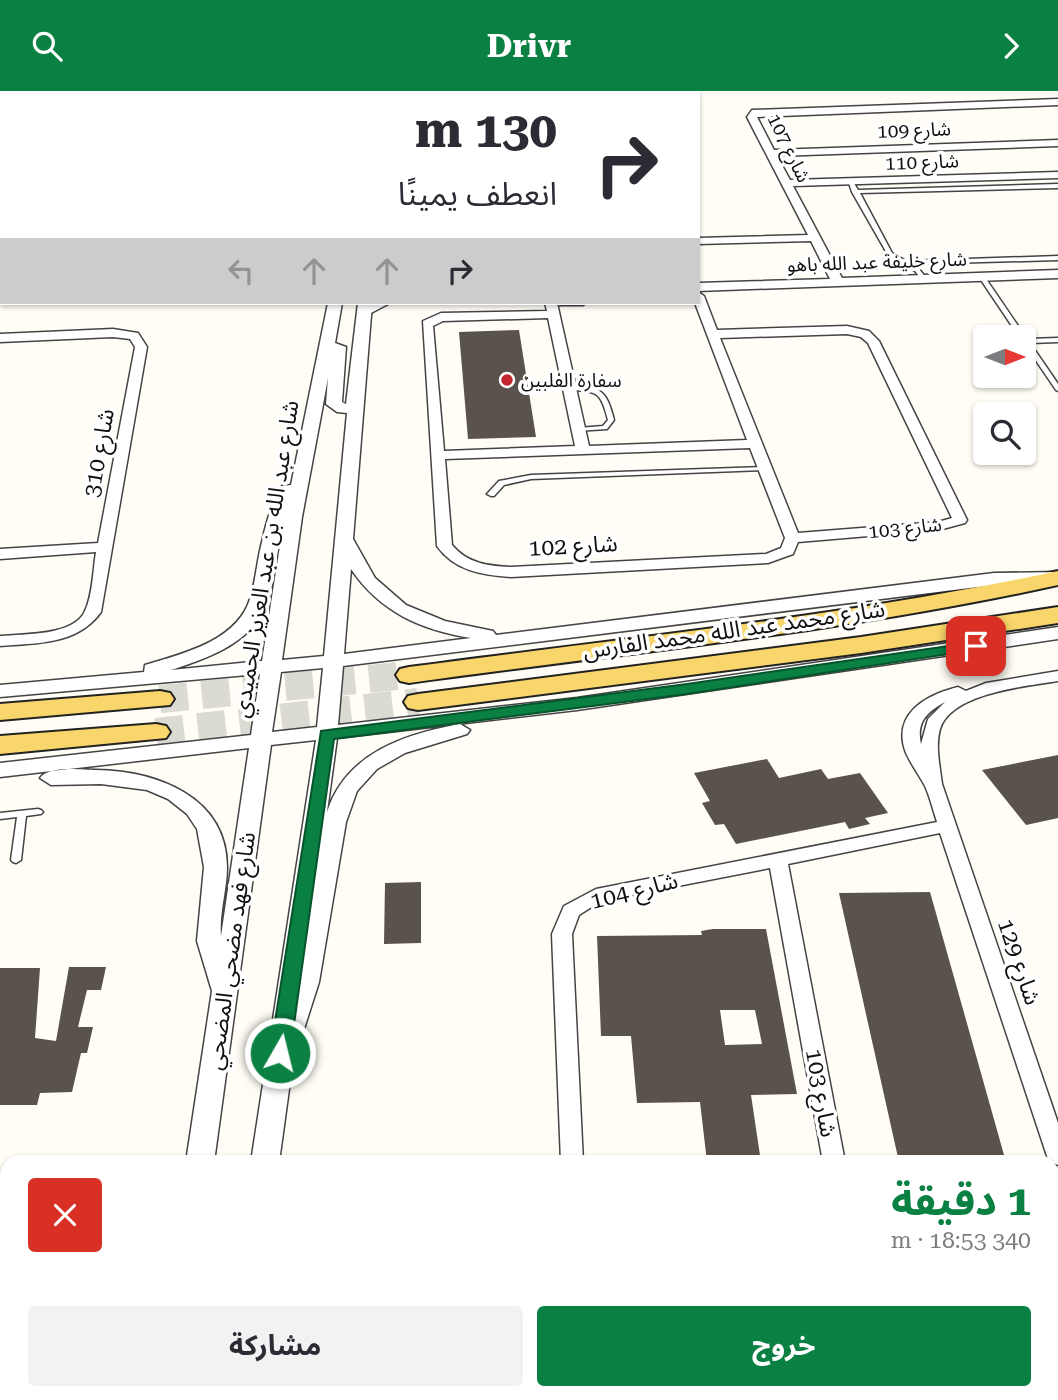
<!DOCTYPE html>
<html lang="ar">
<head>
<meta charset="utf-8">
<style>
	body { margin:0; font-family:"Roboto Serif","Noto Sans Arabic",serif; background:#f2f2f3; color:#2b2b33; direction:rtl; height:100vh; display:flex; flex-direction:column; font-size:26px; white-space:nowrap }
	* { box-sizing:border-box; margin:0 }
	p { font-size:23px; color:#7c7c81 }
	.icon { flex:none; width:38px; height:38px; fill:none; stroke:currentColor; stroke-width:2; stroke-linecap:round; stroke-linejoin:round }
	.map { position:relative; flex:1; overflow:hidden; direction:ltr }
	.sheet { position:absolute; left:0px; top:1064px; width:1059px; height:245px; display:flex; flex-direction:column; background:#fff; border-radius:21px 21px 0 0; box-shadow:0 2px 5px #0004; direction:rtl }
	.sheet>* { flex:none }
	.banner { position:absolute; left:0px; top:0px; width:700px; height:214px; box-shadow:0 2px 5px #0004; direction:rtl; background:#fff; color:#2b2b33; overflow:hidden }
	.needle { width:46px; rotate:90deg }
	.fabs { position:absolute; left:973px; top:234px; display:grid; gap:14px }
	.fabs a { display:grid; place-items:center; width:63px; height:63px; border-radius:7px; background:#fff; box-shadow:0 2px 5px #0004; font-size:35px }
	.pin { position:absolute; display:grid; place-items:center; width:60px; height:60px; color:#fff; margin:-30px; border-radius:14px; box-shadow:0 4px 10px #0006 }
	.me { position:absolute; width:77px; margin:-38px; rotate:8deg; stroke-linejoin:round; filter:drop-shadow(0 0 5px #0008) }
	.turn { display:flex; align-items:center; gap:24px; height:147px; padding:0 28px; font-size:32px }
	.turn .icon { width:91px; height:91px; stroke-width:2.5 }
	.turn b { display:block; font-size:49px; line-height:60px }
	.lanes { display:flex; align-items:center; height:66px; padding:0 28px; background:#0003; justify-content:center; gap:35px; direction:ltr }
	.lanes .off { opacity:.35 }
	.round { display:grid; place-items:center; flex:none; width:74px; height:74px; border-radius:7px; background:#f2f2f3 }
	.head { display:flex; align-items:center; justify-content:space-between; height:119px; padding:0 28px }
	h1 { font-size:42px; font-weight:700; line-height:52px; color:#0b8043 }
	.cta { display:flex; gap:14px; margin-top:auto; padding:14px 28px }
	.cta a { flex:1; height:80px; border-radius:7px; background:#0b8043; color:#fff; font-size:28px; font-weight:700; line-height:80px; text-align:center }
	.cta a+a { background:#f2f2f3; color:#2b2b33 }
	header { display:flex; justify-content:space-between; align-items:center; height:91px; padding:0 28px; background:#0b8043; color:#fff; font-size:32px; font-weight:700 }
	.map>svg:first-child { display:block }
	.building { fill:#5a524d; fill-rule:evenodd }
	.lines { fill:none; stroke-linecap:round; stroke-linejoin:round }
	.primary-tunnel { stroke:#dbdad3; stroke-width:28; stroke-dasharray:28 14; stroke-linecap:butt }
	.service-casing { stroke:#444; stroke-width:3 }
	.minor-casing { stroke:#444; stroke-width:3 }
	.tertiary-casing { stroke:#444; stroke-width:3 }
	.primary-casing { stroke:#222; stroke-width:4 }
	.service { fill:#fff; fill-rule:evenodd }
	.minor { fill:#fff; fill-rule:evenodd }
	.tertiary { fill:#fff; fill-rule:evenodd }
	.primary { fill:#f9d66b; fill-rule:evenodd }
	.route { fill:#0b8043; stroke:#07532c; stroke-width:2 }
	.poi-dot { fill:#c4262e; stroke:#fff; stroke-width:2.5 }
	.labels { text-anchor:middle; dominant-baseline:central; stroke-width:7; stroke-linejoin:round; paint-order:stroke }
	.far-street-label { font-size:19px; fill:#111; stroke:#fff }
	.far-poi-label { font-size:19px; fill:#111; stroke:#fff; text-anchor:start }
	.street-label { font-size:23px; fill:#111; stroke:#fff }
</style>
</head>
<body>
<header><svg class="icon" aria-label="forward" viewBox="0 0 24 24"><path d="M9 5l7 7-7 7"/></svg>Drivr<svg class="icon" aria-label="search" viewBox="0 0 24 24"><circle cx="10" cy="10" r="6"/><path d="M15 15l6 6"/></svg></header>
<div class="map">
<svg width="1058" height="1309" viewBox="0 0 1058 1309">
	<rect width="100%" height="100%" fill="#fffdf5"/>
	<path class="building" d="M519,239L536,346L468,348L459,241Z
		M1058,664V727L1026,734L982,679Z
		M767,668L779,687L821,678L828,688L860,682L888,722L865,727L870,733L849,738L845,731L736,753L724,733L715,734L702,712L710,710L694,682Z
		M421,791V852L384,853L385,792Z
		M930,801L1006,1071H899L839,802Z
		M713,838H766L797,1003L751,1004L761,1071H707L700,1011L637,1012L631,945H601L597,845L702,844L701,840ZM720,919H755L762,953L725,954Z
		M69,876H106L101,899H87L78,936H93L87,962H81L72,1001L40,1002L37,1014H0V877H40L35,947L56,950Z"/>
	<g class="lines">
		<path class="primary-tunnel" d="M160,608L409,584
			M156,641L418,611"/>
		<g class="service-casing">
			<path id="service" d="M848,89H852L858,99L1058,93V97L860,102L892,162L906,170L1058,165V169L912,173L919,178L927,188L922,189L915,180L888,164L852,101Z
				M980,185H984L1027,248L1058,247V251L1030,252L1058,293V300L1056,299L1024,252V247H1020L979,186Z
				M548,212H586L583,214H551Z
				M569,295C600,296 606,297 614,329L607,338L576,340V338L578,337L603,335L608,329C600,297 596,302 567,298V296Z
				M765,376L769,378L767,379L531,388L504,394L494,405H491L487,403L499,390L531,384Z
				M38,718L41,719L43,721L41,723L26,725L21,769L16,772L13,771L11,769L17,726L0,728V722Z"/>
		</g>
		<g class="minor-casing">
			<path id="minor" d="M44,0H54L43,2Z
				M0,2H2V8H0Z
				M1058,8V14L757,26L774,59L1058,49V55L777,65L790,89L1058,81V87L793,95L842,187L1058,179V187L698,200V192L830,188L811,150L698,153V147L808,144L747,26L752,19Z
				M0,39H2V45H0Z
				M0,167H2L0,179Z
				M698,201L704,205L717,239L847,235L869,240L879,250L967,429L965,432L939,439L798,451L793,463L768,472L511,486C482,484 455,480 437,455L423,230L441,222L547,220L545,212H557L589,355L747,349L695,212H698ZM548,227L575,355L444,360L433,235L443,230ZM847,243L861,246L868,252L952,427L938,431L798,442L720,247ZM750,357L785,447L781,457L766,463L511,476C489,475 468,473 452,454L445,368Z
				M374,212H390L369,223L359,220Z
				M113,238L138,242L147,256L101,521C77,554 37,552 0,555V545C23,543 74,545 85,520C93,503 93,479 96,461L0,468V458L98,452L135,256L130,248L113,246L0,251V243Z
				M1058,580V590C1027,595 951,602 940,638C935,655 940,676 942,693L1058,1032V1074L1050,1071L1047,1065L940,742L788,773L845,1071H823L770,777L601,810L579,824L572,843L583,1071H561L552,843L564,815L596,798L937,731C933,719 930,706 925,695C919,684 911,673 906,662C891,623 926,604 958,596L966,600L986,592ZM945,611L928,628L921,653C916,631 927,621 945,611Z
				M570,1302H596L597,1309H571Z
				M864,1302H890L891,1309H865Z"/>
		</g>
		<g class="tertiary-casing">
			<path id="tertiary" d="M365,0H377L364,2Z
				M391,0H403L404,2H392Z
				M558,0H575L557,2Z
				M600,0H617L599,2Z
				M0,48H2V56H0Z
				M328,212H342L335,252L346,256L342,311L346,313L358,212H372L353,448L375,487L406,514L445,530L493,540L496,544L994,482L1058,481V493L994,494L343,575L338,634L577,607L1058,536V548L577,619L337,647L327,721C346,662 405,643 460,633L470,639L467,643L405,662L377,678L357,700L346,731L319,891L304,938L297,940L279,1071H251L316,649L271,654L214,1071H186L212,900L197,850L204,776L197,738L187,723L168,708L147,699L101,693L51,694L40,687C49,674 82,679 96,679C156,680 227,705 227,776C227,799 219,822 221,845L249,657L0,686V672L251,644L260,583L0,606V594L144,581L145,574C182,563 237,550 250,508C256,490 257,469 262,451C266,432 272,411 282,395L291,394ZM328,287L326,313L337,321L347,322L324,565L282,569L302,426ZM282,442L262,570L171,579C209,567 257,550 269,507C275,486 276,463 282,442ZM351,478C380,521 421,539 471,547L344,563ZM323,577L317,636L272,641L281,581Z
				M149,1302H179L178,1309H148Z
				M220,1302H250L249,1309H219Z"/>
		</g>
		<g class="primary-casing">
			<path id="primary" d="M1058,480V494C845,541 625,562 409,592L400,590L396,584L400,578L409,576C625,547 845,526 1058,480Z
				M1058,516V532L861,562L418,619L408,617L404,611L408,605L418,603L861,546Z
				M160,600L170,602L174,608L170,614L0,629V613Z
				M156,633L166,635L170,641L166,647L0,663V645Z"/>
		</g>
		<use href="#service" class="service"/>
		<use href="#minor" class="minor"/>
		<use href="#tertiary" class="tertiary"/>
		<use href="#primary" class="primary"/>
	</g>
	<path class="route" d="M976,551L982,552V558L687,603L334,648L290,962L287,967H273L270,962L321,640L687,593Z"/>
	<circle class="poi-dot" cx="507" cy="289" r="7"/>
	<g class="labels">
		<g class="far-street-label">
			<text transform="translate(914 39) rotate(-2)">شارع 109</text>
			<text transform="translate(789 57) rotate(64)">شارع 107</text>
			<text transform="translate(922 71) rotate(-2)">شارع 110</text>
			<text transform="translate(877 171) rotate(-2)">شارع خليفة عبد الله باهو</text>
			<text transform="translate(905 437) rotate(-6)">شارع 103</text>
		</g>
		<g class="far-poi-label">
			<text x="521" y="289">سفارة الفلبين</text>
		</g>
		<g class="street-label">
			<text transform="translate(99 362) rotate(-80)">شارع 310</text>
			<text transform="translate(573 455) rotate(-3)">شارع 102</text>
			<text transform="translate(266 468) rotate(-81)">شارع عبد الله بن عبد العزيز الحميدي</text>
			<text transform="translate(734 539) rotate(-8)">شارع محمد عبد الله محمد الفارس</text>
			<text transform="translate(634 800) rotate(-14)">شارع 104</text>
			<text transform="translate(231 860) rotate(-82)">شارع فهد مضحي المضحي</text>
			<text transform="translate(1019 871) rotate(71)">شارع 129</text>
			<text transform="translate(821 1002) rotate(80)">شارع 103</text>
		</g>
	</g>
</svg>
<div class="fabs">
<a><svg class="needle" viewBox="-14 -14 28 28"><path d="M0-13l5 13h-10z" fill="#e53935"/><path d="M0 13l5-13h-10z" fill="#7c7c81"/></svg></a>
<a><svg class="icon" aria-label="search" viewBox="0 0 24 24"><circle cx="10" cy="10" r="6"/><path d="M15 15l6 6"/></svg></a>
</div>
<div class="pin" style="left:976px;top:555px;background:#d93025"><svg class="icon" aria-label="arrive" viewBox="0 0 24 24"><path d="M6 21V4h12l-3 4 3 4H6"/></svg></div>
<svg class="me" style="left:280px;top:962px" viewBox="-20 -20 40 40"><circle r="17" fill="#0b8043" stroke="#fff" stroke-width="3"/><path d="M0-11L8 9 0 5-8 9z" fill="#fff"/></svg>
<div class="banner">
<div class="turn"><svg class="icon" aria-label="right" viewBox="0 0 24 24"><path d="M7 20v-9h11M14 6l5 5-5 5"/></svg><div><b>130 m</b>انعطف يمينًا</div></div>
<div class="lanes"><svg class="icon off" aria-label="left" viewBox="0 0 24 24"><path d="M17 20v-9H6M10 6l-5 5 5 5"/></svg><svg class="icon off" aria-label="ahead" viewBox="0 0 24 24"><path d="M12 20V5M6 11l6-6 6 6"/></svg><svg class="icon off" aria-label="ahead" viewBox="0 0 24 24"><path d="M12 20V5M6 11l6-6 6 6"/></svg><svg class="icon" aria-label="right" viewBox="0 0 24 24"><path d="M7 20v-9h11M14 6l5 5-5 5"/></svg></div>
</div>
<section class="sheet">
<div class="head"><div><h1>1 دقيقة</h1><p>340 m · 18:53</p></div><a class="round" style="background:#d93025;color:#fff"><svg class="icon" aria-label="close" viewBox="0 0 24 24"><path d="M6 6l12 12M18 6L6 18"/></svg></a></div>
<div class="cta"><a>خروج</a><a>مشاركة</a></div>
</section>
</div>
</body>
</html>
